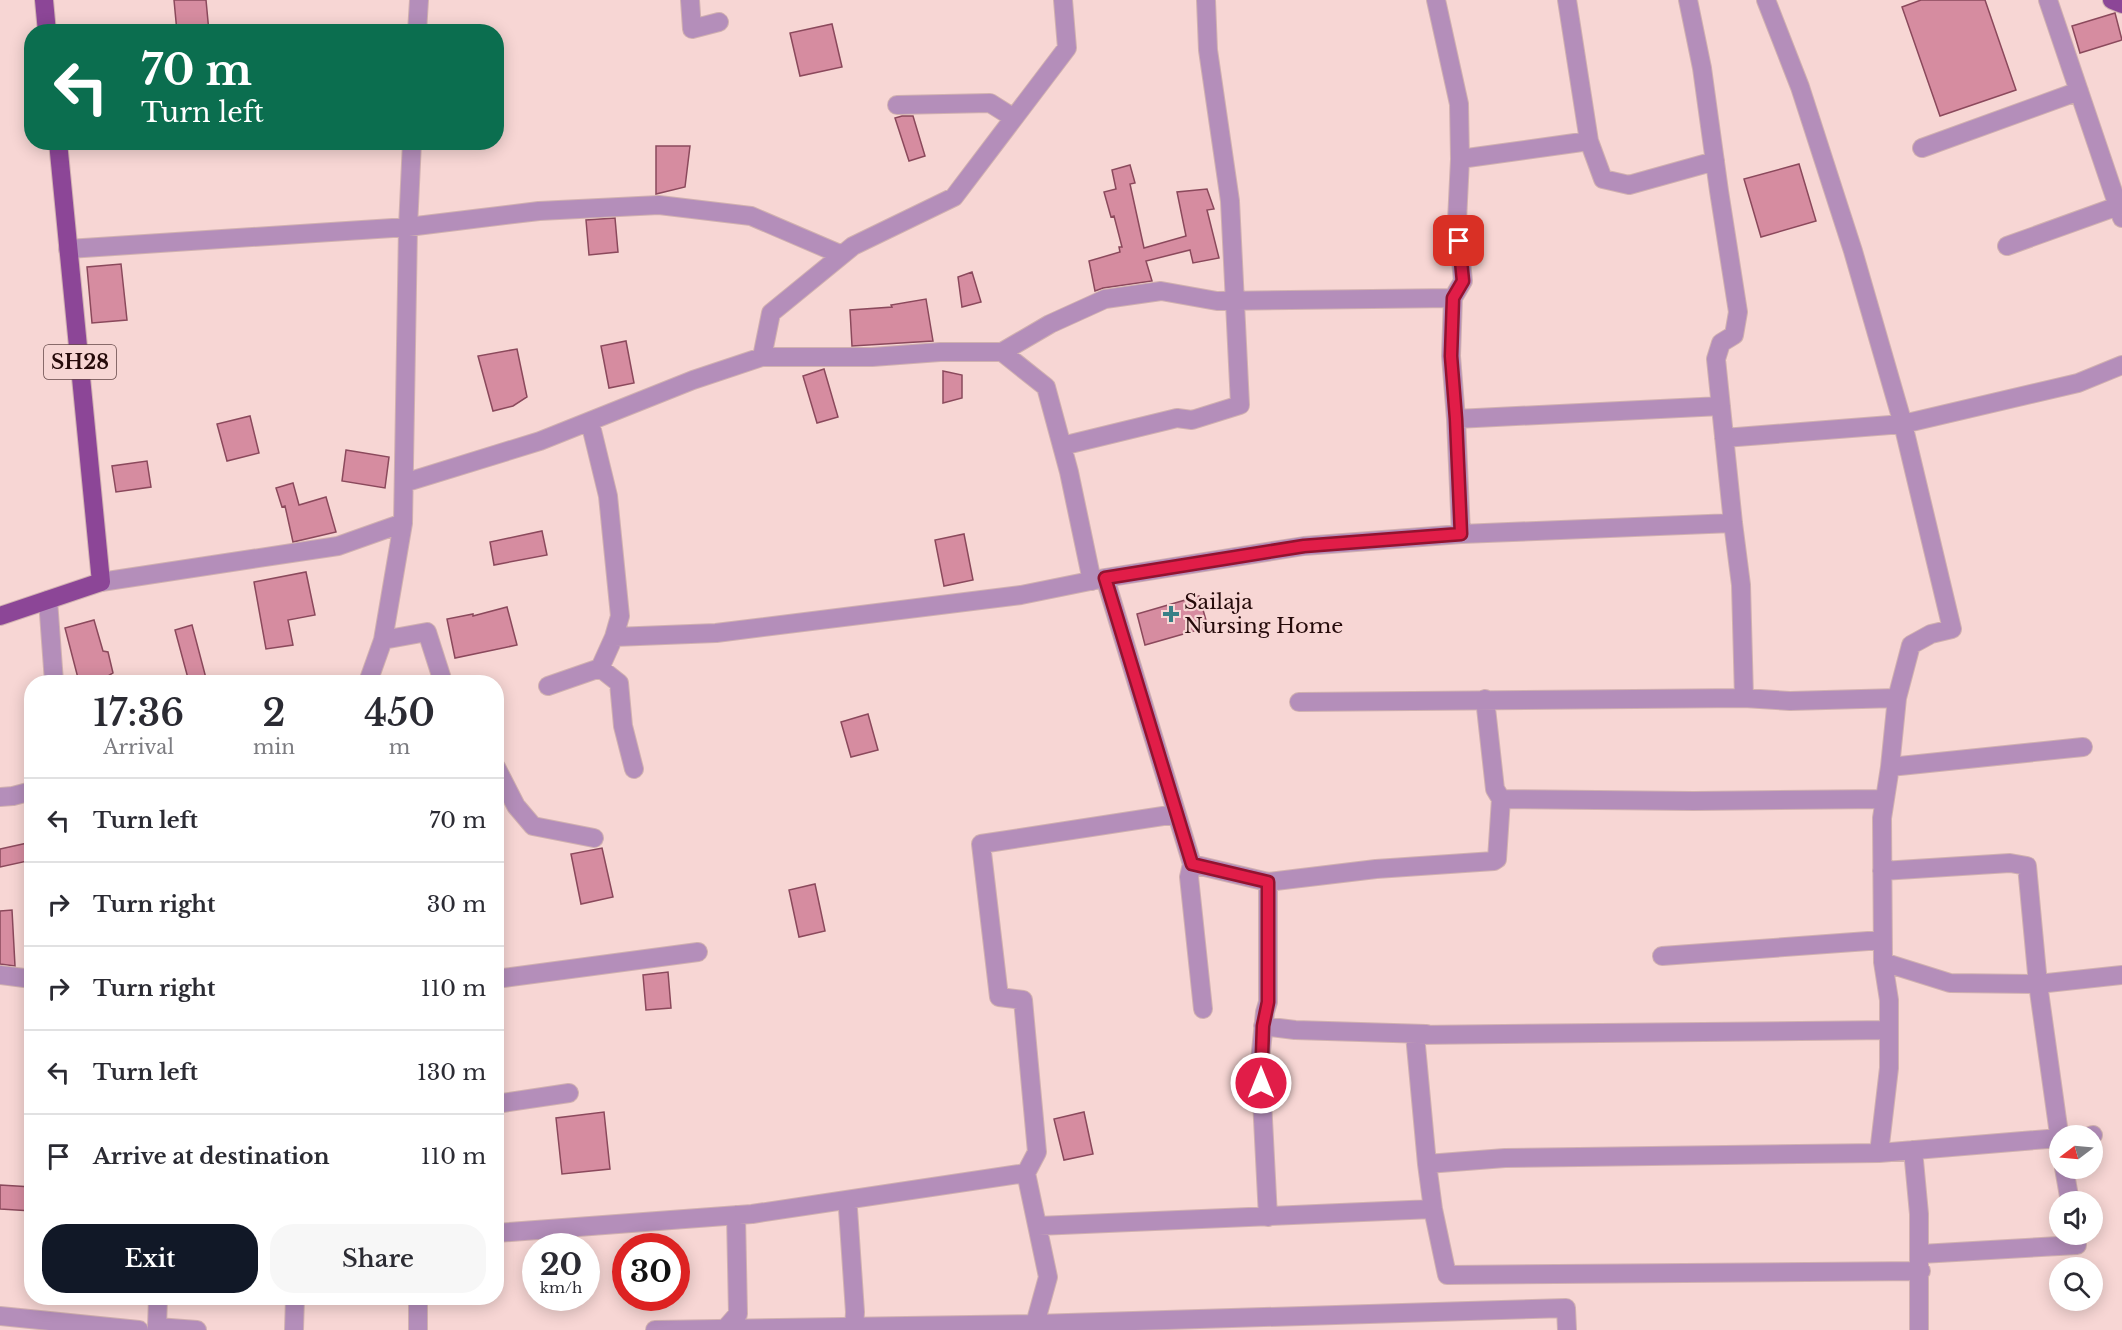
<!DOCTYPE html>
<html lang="en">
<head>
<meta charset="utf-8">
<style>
	body { margin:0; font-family:"Libre Baskerville",serif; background:#f7f7f7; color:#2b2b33; height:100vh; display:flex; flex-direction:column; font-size:22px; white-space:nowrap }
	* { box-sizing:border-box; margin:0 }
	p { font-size:20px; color:#7c7c81 }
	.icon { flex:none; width:33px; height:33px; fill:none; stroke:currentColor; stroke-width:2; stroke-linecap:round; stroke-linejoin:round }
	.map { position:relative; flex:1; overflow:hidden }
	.sheet { position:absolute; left:24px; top:675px; width:480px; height:630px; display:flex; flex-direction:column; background:#fff; border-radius:24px; box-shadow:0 3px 15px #0003 }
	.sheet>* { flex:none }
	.banner { position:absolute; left:24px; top:24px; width:480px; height:126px; border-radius:24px; box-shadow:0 3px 15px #0003; background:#0b6e4f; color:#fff; overflow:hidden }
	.needle { width:39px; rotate:254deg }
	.controls { position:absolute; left:2049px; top:1125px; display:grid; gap:12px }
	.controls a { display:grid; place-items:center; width:54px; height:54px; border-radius:50%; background:#fff; box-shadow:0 3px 15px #0003; font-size:30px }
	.speed { position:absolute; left:522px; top:1233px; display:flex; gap:12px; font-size:30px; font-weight:700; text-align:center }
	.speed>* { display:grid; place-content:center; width:78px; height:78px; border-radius:50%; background:#fff; box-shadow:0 3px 15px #0003; line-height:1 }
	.speed small { font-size:15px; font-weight:400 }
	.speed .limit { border:9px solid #d22; background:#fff; color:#111 }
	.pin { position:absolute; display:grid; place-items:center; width:51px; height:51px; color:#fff; margin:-26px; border-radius:12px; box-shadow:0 3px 9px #0006 }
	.me { position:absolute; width:66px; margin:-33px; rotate:0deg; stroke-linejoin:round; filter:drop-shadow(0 0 4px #0008) }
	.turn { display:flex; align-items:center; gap:21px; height:126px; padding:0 18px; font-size:27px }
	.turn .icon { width:78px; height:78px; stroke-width:2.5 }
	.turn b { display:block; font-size:42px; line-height:51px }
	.eta { display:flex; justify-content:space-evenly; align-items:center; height:102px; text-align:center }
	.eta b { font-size:36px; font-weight:600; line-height:42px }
	.action { display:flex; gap:12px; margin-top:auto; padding:12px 18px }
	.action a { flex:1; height:69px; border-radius:24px; background:#111827; color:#fff; font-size:24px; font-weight:600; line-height:69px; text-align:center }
	.action a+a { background:#f7f7f7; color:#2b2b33 }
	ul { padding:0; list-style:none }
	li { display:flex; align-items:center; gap:18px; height:84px; padding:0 18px; border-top:2px solid #e1e1e2 }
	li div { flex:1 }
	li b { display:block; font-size:22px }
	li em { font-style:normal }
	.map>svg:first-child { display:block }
	.building { fill:#d68ca0; stroke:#8b495c; stroke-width:1.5 }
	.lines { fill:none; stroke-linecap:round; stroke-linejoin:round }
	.minor-casing { stroke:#d1b1b0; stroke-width:20 }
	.major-casing { stroke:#d1b1b0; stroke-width:20 }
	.minor { stroke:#b48eba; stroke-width:18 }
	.major { stroke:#8c4697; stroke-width:18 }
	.route-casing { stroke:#92132f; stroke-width:15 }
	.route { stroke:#e11d48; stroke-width:10 }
	.poi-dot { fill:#388086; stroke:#f7d6d4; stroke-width:2 }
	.labels { text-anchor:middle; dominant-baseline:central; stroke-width:4.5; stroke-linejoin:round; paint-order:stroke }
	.shield { fill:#f7d6d4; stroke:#644747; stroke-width:1.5 }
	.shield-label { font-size:20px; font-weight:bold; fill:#250a0a }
	.poi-label { font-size:21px; fill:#250a0a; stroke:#f7d6d4; text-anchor:start }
</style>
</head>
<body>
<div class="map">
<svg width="2122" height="1330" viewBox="0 0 2122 1330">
	<rect width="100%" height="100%" fill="#f7d6d4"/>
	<path class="building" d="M174,0H206L209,32H177Z
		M1921,0H1985L2016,90L1940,116L1902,7Z
		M2115,13L2122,40L2080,53L2072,26Z
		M832,24L842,67L800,76L790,33Z
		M902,116H913L925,156L909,161L895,118Z
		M656,146H690L685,187L656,194Z
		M1799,164L1816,221L1761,237L1744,179Z
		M1130,165L1135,183L1130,184L1144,248L1186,236L1177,192L1207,189L1214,209L1207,210L1219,258L1193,263L1190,250L1146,261L1152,281L1103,288L1095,291L1089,261L1120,252L1119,247H1122L1114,216L1111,217L1104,192L1116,189L1112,170Z
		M615,218L618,252L589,255L586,220Z
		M121,264L127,320L92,323L87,267Z
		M972,272L981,302L962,307L958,277Z
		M926,299L933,341L852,346L850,310L892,307L891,305Z
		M626,341L634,383L609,388L601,346Z
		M517,349L527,397L513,406L493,411L478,356Z
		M824,369L838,417L817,423L803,376Z
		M943,371L962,375V398L943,403Z
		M250,416L259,453L227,461L217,424Z
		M346,450L389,457L385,488L342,481Z
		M147,461L151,487L116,492L112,466Z
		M293,483L299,505L326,497L336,532L293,542L285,506L282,507L276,488Z
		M542,531L547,555L494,565L490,542Z
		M964,534L973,580L944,586L935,540Z
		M306,572L315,615L288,620L293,645L266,649L254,582Z
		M1199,596L1208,627L1145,645L1137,614Z
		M507,607L517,645L455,658L447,619L473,614V616Z
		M94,620L103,651L108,652L113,673L100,681L79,682L65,628Z
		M192,625L207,682H189L175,630Z
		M868,714L878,750L851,757L841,722Z
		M32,842V860L0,867V849Z
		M602,848L613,897L581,904L571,854Z
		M815,884L825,931L799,937L789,890Z
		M12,910L15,966L0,964V911Z
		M668,972L671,1008L646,1010L643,975Z
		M604,1112L610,1169L562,1174L556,1118Z
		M1084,1112L1093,1154L1064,1160L1054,1119Z
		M0,1185L32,1187V1211L0,1209Z"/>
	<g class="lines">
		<g class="minor-casing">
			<path id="minor" d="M690,0L692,29L719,22
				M1436,0L1459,104L1460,159L1457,221L1463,281L1453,298L1451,356L1456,419L1461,534
				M1567,0L1589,141L1603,179L1629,185L1715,161
				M1688,0L1702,68L1719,191L1738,312L1734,335L1721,343L1716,359L1733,523L1741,585L1744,698
				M1766,0L1800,87L1853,251L1903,424L1952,629L1931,634L1911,645L1897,698L1890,767L1882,818L1883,962L1889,1000V1068L1879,1153
				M2048,0L2122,218
				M417,32L419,0
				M897,105L990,103L1014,118
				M1922,148L2079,91
				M1460,159L1589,141
				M2007,246L2118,206
				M68,249L408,227L539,211L659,205L751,216L842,255
				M1002,352L1046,387L1069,472L1092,581
				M762,357L771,313L853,246L954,197L1067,48L1063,0
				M1456,419L1721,406
				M1724,438L1903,424L2078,383L2122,365
				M1062,446L1177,418L1192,420L1240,405L1230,201L1208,50L1206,0
				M404,483L540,441L693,380L762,357H872L940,352H1002L1050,324L1105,299L1161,291L1217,301L1453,298
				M1105,578L1192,864L1189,877L1203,1009
				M101,582L338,546L403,523L408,227L412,142
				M48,600L54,682
				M614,637L716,633L1021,595L1105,578L1304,546L1461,534L1733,523
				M383,640L427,632L443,682
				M600,668L619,683L623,726L634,769
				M368,682L383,640L403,523
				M548,686L600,668L614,637L620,616L608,496L590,422
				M1299,702L1744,698L1790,701L1897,698
				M496,767L516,806L533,826L594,838
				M1890,767L2083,747
				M0,797L13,796L32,791
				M1501,799L1694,801L1884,799
				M1192,864L1268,882L1376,869L1494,861L1497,859L1501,799L1495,789L1485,699
				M1882,871L2010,863L2027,866L2038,984L2060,1141
				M1662,956L1882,940
				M1883,962L1950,983L2038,984L2122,975
				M0,975L32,979
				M496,979L698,952
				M1263,1026L1295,1030L1426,1034
				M1889,1030L1415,1035L1427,1164L1433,1209L1447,1275L1921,1271
				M496,1104L569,1093
				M2090,1136L2093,1135
				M1913,1150L1919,1214V1330
				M1427,1164L1505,1158L1879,1153L2060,1138
				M2064,1168L2070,1202
				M846,1200L848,1209L855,1312L854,1330
				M1268,1217L1260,1061L1265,1012L1268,1002V882
				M1038,1226L1433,1209
				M496,1233L752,1214L1026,1173
				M1921,1254L2077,1245L2075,1234
				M418,1298V1330
				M0,1316L139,1330
				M157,1327L158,1298
				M157,1330V1327L197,1330
				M294,1330L295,1298
				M655,1330L1035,1324L1566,1308L1567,1330
				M724,1330L738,1314L736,1215
				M1036,1330L1035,1324L1048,1277L1026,1173L1037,1152L1023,1000L999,997L981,844L1176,814"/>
		</g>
		<g class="major-casing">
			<path id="major" d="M44,0L47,32
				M2112,0L2122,4
				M0,616L101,582L58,142"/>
		</g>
		<use href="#minor" class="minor"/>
		<use href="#major" class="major"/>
	</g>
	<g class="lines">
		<g class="route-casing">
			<path id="route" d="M1261,1083L1263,1026L1268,1002V882L1192,864L1105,578L1304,546L1461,534L1456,419L1451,356L1453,298L1463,281L1459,241"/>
		</g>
		<use href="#route" class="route"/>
	</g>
	<path class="poi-dot" d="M1168 605h6v6h6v6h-6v6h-6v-6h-6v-6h6z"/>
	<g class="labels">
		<rect class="shield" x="44" y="345" width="72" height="34" rx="4.5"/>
		<g class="shield-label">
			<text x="80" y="362">SH28</text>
		</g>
		<g class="poi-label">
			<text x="1184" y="602">Sailaja<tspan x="1184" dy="24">Nursing Home</tspan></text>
		</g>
	</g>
</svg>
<div class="controls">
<a><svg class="needle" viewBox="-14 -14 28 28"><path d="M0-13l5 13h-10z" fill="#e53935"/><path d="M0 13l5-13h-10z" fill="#7c7c81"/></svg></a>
<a><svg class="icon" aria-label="sound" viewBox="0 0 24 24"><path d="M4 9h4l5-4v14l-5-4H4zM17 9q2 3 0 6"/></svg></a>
<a><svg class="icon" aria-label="search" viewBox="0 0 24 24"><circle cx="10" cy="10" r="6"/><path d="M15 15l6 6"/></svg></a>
</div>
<div class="speed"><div>20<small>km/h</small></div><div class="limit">30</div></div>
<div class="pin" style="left:1459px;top:241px;background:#d93025"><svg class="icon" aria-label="arrive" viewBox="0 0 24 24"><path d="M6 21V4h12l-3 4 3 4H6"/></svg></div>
<svg class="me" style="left:1261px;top:1083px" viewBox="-20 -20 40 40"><circle r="17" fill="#e11d48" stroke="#fff" stroke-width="3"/><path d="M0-11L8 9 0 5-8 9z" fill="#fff"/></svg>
<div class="banner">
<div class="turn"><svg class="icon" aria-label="left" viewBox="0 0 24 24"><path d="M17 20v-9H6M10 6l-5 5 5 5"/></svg><div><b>70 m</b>Turn left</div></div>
</div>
<section class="sheet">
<div class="eta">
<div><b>17:36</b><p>Arrival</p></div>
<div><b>2</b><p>min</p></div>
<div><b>450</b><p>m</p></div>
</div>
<ul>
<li><svg class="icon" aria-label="left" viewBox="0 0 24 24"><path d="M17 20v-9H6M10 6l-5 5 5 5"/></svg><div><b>Turn left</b></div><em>70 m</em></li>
<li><svg class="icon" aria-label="right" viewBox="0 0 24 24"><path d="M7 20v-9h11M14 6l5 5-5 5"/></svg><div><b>Turn right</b></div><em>30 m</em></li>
<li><svg class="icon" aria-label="right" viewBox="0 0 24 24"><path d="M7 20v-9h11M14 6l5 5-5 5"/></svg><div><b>Turn right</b></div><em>110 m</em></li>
<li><svg class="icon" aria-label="left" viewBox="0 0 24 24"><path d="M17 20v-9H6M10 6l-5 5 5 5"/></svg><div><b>Turn left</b></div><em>130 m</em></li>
<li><svg class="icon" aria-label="arrive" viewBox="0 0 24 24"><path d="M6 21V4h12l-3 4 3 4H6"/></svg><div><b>Arrive at destination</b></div><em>110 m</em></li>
</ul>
<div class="action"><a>Exit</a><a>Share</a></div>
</section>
</div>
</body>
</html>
